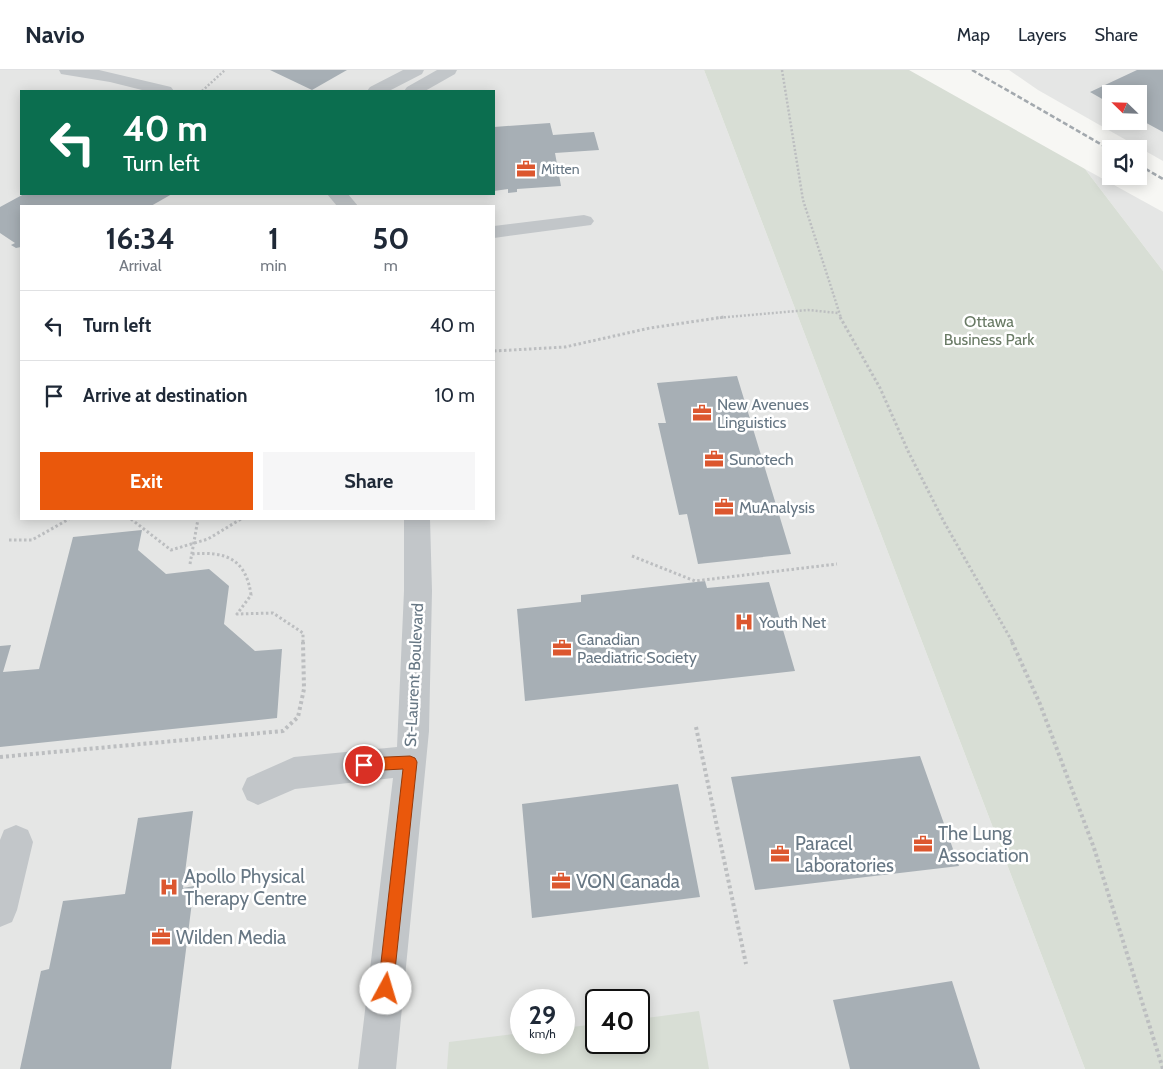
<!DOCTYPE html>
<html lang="en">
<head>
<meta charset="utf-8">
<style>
	body { margin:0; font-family:Cabin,sans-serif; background:#f6f6f7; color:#1f2937; height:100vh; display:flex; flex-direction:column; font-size:19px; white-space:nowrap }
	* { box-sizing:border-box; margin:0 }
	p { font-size:16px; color:#747a83 }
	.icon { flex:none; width:28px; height:28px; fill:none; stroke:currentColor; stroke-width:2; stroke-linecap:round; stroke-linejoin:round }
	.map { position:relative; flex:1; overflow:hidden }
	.side { position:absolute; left:20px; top:135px; width:475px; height:315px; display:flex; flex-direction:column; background:#fff; border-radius:0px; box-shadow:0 2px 12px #0003 }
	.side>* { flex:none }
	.hud { position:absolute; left:20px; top:20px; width:475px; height:105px; border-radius:0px; box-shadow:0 2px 12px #0003; background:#0b6e4f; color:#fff; overflow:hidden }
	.needle { width:32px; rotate:293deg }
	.controls { position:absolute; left:1102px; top:15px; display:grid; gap:10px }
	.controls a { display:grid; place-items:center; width:45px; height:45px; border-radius:0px; background:#fff; box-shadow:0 2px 12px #0003; font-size:25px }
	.speed { position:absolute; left:510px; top:919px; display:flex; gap:10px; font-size:25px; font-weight:700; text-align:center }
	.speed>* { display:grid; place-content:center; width:65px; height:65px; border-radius:50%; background:#fff; box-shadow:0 2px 12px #0003; line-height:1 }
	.speed small { font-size:12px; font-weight:400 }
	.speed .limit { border:2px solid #111; border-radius:8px; background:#fff; color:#111 }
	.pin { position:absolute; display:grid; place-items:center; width:42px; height:42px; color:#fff; margin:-21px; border:2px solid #fff; border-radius:50%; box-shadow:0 1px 5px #0007 }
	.me { position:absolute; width:55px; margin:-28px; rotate:6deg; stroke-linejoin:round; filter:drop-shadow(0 0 4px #0008) }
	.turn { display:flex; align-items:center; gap:18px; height:105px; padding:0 20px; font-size:22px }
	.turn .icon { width:65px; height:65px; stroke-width:2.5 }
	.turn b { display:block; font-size:35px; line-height:42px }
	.eta { display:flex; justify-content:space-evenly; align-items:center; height:85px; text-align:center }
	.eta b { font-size:30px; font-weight:800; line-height:35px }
	.primary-button { display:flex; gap:10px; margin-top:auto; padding:10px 20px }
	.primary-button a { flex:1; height:58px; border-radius:0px; background:#ea580c; color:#fff; font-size:20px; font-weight:800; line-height:58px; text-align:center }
	.primary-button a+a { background:#f6f6f7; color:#1f2937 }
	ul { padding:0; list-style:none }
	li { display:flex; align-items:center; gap:15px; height:70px; padding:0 20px; border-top:1px solid #e0e1e3 }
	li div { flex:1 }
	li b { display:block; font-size:19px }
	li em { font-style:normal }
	header { display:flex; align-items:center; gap:30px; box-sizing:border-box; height:70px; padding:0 25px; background:#fff; border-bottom:1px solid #e0e1e3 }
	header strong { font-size:24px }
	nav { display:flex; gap:28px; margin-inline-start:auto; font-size:18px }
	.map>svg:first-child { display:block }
	.built { fill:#e5e6e5; fill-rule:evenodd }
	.green { fill:#d8ded5 }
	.building { fill:#a7afb5 }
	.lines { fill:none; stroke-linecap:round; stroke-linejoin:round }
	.path-far2 { stroke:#bcbec0; stroke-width:2.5; stroke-dasharray:2 2; stroke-linecap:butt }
	.path-far1 { stroke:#bcbec0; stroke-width:3; stroke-dasharray:2.5 2.5; stroke-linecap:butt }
	.path { stroke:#bcbec0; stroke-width:4; stroke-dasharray:3 3; stroke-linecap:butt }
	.minor { fill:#c2c6c9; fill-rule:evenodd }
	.rail { stroke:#a3a9ae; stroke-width:2.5; stroke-dasharray:5 2.5; stroke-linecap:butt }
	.route { fill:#ea580c; stroke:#983908 }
	.labels { text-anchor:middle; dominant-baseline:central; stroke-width:5; stroke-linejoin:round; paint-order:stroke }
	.far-poi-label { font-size:14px; fill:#677784; stroke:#fff; text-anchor:start }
	.park-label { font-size:16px; fill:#6a7b66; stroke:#fff }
	.poi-label { font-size:16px; fill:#677784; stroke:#fff; text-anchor:start }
	.street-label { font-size:16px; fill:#677784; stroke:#fff }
	.near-poi-label { font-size:19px; fill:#677784; stroke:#fff; text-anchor:start }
</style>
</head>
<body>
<header>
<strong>Navio</strong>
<nav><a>Map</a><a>Layers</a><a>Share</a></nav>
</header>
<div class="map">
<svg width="1163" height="999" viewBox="0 0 1163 999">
	<rect width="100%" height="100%" fill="#f7f7f4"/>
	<path class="built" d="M0,0H704L1085,999H0ZM21,21H494V124H21ZM21,136H494V449H21ZM521,930H564V972H521ZM596,930H639V972H596Z
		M1009,0H1163V91L1038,20ZM1111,24H1139V51H1111Z
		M1085,99L1163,142V201Z"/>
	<path class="green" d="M704,0H909L1085,99L1163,201V999H1085Z
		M699,941L709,999H447L449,972L521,963V972H564V958L596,954V972H639V949Z"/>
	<path class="building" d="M270,0H347L312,20Z
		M1137,0H1163V62L1139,49V24H1111V34L1090,22Z
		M550,53L553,65L594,62L599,80L555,83L561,116L517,119V122L508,123V119L494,121V57Z
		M24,124H172L151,136H21V177L16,178L11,175L15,173L0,163V137Z
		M737,306L791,484L698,494L687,444L679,445L658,353H666L657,313Z
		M142,460L138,480L166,504L209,499L229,516L224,554L255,581L282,579L277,648L0,677V576L11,575L3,602L39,599L73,467Z
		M705,511L707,518L769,512L795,601L525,631L517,539L581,532V525Z
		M920,686L959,796L755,820L731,707Z
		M678,714L700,827L532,848L522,734Z
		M193,741L183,818L194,816L171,999H20L41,901L49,899L63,831L125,824L138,748Z
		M952,911L980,999H850L833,930Z"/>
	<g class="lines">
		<path class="path-far2" d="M782,0L803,130L841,248
			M202,21L225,0
			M716,248L808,240L838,243"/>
		<path class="path-far1" d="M840,247L880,318L908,381L944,452L1013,573
			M494,281L565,277L650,258L724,247
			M131,449L171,480L208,469L241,449
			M9,470H32L69,449
			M192,484C226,481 246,489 251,525L237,544L273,543L303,563V573
			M632,486L695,511L837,494
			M190,494L198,449"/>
		<path class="path" d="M1012,572L1040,634L1094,778L1163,999
			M696,657L746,894
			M0,687L283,661L298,647L304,619L303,572"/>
		<path class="minor" d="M59,0H99L171,17L174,21H146L110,12L67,5L61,4Z
			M403,0H424L422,4L389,21H367L370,17Z
			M437,0H457L455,4L425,21H404L407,17Z
			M327,124H348L358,136H337Z
			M584,145L591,147L594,151L591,155L494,168V156Z
			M404,449H430L432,521L429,661L396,999H358L393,708L295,719L258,735L247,730L242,719L247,708L294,687L397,677L404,521Z
			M16,755L28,760L33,772L17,840L12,852L0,857V770L4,760Z"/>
		<path class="rail" d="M972,0L1111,80
			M1139,95L1163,109"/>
	</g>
	<path class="route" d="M410,686L415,688L417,692L393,919L391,925L386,927L380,925L378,919L403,699L364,701L359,699L357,695L359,690L364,688Z"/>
	<defs>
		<g id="office-bare" transform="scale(1.5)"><path d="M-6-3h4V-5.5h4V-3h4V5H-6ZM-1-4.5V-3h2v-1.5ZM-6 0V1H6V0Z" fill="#dc572f" stroke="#fff" stroke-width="2.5" paint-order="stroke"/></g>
		<g id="hospital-bare" transform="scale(1.5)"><path d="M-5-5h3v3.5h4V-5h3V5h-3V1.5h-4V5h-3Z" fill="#dc572f" stroke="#fff" stroke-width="2.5" paint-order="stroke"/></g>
	</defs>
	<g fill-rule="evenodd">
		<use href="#office-bare" x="526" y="99"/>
		<use href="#office-bare" x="702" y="343"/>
		<use href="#office-bare" x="714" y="389"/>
		<use href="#office-bare" x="724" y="437"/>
		<use href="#hospital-bare" x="744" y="552"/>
		<use href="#office-bare" x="562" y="578"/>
		<use href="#office-bare" x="923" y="774"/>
		<use href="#office-bare" x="780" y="784"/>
		<use href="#office-bare" x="561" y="811"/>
		<use href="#hospital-bare" x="169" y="817"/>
		<use href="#office-bare" x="161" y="867"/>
	</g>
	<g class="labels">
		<g class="far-poi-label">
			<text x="541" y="99">Mitten</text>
		</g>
		<g class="park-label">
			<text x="989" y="251">Ottawa<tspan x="989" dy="18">Business Park</tspan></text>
		</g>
		<g class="poi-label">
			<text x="717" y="334">New Avenues<tspan x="717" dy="18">Linguistics</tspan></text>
			<text x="729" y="389">Sunotech</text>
			<text x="739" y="437">MuAnalysis</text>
			<text x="759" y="552">Youth Net</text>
			<text x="577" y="569">Canadian<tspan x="577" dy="18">Paediatric Society</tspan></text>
		</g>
		<g class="street-label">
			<text transform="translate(414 605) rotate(-87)">St-Laurent Boulevard</text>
		</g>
		<g class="near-poi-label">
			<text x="938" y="763">The Lung<tspan x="938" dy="22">Association</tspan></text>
			<text x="795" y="773">Paracel<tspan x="795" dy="22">Laboratories</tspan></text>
			<text x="184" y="806">Apollo Physical<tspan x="184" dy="22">Therapy Centre</tspan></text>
			<text x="576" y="811">VON Canada</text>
			<text x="176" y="867">Wilden Media</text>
		</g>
	</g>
</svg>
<div class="controls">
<a><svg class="needle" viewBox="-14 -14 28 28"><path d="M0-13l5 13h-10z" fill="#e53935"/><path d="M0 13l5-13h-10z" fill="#747a83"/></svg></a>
<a><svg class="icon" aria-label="sound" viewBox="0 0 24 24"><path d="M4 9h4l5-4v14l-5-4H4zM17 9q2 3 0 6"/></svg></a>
</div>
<div class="speed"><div>29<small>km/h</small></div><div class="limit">40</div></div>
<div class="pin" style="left:364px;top:695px;background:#d93025"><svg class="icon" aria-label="arrive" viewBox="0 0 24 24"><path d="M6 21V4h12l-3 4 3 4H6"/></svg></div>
<svg class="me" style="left:386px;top:919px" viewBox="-20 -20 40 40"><circle r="19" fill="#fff"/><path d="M0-13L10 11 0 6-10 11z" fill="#ea580c"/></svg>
<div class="hud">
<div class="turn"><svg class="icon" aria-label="left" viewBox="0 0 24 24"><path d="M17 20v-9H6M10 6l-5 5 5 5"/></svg><div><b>40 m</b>Turn left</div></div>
</div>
<section class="side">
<div class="eta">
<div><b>16:34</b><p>Arrival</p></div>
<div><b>1</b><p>min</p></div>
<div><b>50</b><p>m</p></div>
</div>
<ul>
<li><svg class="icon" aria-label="left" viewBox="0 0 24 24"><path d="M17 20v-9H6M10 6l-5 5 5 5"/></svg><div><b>Turn left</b></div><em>40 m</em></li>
<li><svg class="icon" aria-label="arrive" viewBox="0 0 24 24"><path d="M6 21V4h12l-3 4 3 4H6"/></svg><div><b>Arrive at destination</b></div><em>10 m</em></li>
</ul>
<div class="primary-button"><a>Exit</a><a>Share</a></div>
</section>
</div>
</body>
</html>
